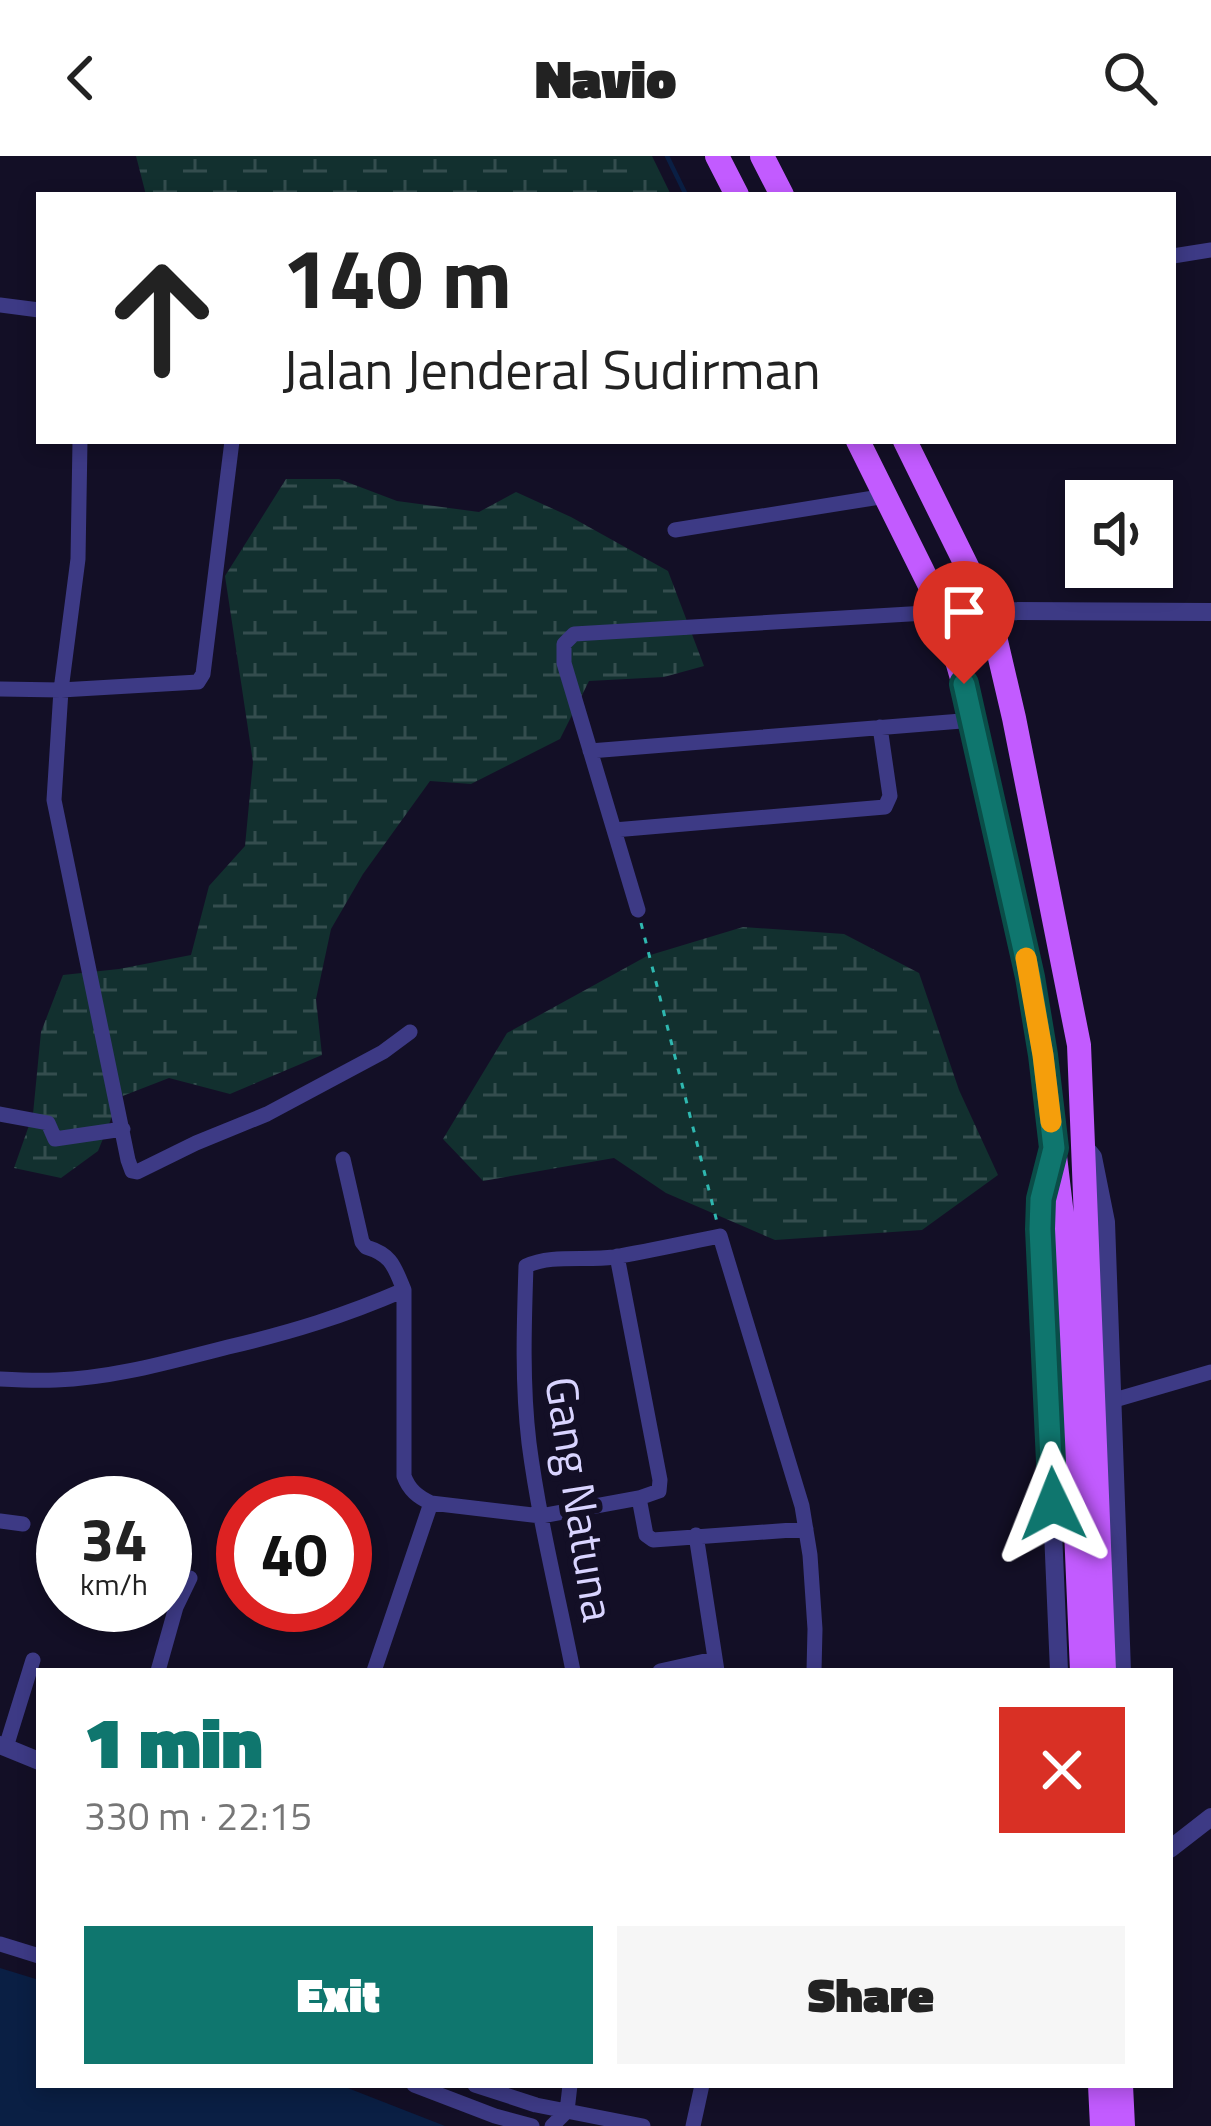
<!DOCTYPE html>
<html lang="en">
<head>
<meta charset="utf-8">
<style>
	body { margin:0; font-family:"Titillium Web",sans-serif; background:#f6f6f6; color:#222; height:100vh; display:flex; flex-direction:column; font-size:45px; white-space:nowrap }
	* { box-sizing:border-box; margin:0 }
	p { font-size:39px; color:#767676 }
	.icon { flex:none; width:66px; height:66px; fill:none; stroke:currentColor; stroke-width:2; stroke-linecap:round; stroke-linejoin:round }
	.map { position:relative; flex:1; overflow:hidden }
	.panel { position:absolute; left:36px; top:1512px; width:1137px; height:420px; display:flex; flex-direction:column; background:#fff; border-radius:0px; box-shadow:0 6px 18px #0003 }
	.panel>* { flex:none }
	.banner { position:absolute; left:36px; top:36px; width:1140px; height:252px; border-radius:0px; box-shadow:0 6px 18px #0003; background:#fff; color:#222; overflow:hidden }
	.controls { position:absolute; left:1065px; top:324px; display:grid; gap:24px }
	.controls a { display:grid; place-items:center; width:108px; height:108px; border-radius:0px; background:#fff; box-shadow:0 6px 18px #0003; font-size:60px }
	.speed { position:absolute; left:36px; top:1320px; display:flex; gap:24px; font-size:60px; font-weight:700; text-align:center }
	.speed>* { display:grid; place-content:center; width:156px; height:156px; border-radius:50%; background:#fff; box-shadow:0 6px 18px #0003; line-height:1 }
	.speed small { font-size:30px; font-weight:400 }
	.speed .limit { border:18px solid #d22; background:#fff; color:#111 }
	.pin { position:absolute; display:grid; place-items:center; width:102px; height:102px; color:#fff; margin:-123px -51px; border-radius:50% 50% 50% 0; rotate:-45deg; box-shadow:0 0 12px #0007 }
	.pin .icon { rotate:45deg }
	.me { position:absolute; width:132px; margin:-66px; rotate:358deg; stroke-linejoin:round; filter:drop-shadow(0 0 9px #0008) }
	.turn { display:flex; align-items:center; gap:42px; height:252px; padding:0 48px; font-size:54px }
	.turn .icon { width:156px; height:156px; stroke-width:2.5 }
	.turn b { display:block; font-size:84px; line-height:102px }
	.round { display:grid; place-items:center; flex:none; width:126px; height:126px; border-radius:0px; background:#f6f6f6 }
	.headline { display:flex; align-items:center; justify-content:space-between; height:204px; padding:0 48px }
	h1 { font-size:72px; font-weight:800; line-height:90px; color:#0f766e }
	.button { display:flex; gap:24px; margin-top:auto; padding:24px 48px }
	.button a { flex:1; height:138px; border-radius:0px; background:#0f766e; color:#fff; font-size:48px; font-weight:800; line-height:138px; text-align:center }
	.button a+a { background:#f6f6f6; color:#222 }
	header { display:flex; justify-content:space-between; align-items:center; height:156px; padding:0 48px; background:#fff; font-size:54px; font-weight:800 }
	.map>svg:first-child { display:block }
	.wetland { fill:url(#wetland-marsh) }
	.water { fill:#0a1f44 }
	.lines { fill:none; stroke-linecap:round; stroke-linejoin:round }
	.stream { stroke:#0a1f44; stroke-width:4.5 }
	.path { stroke:#2fb8b0; stroke-width:3; stroke-dasharray:6 9; stroke-linecap:butt }
	.minor { stroke:#3d3a85; stroke-width:15 }
	.tertiary { stroke:#3d3a85; stroke-width:18 }
	.primary { stroke:#c25bff; stroke-width:24 }
	.route-casing { stroke:#0a4d48; stroke-width:30 }
	.route { stroke:#0f766e; stroke-width:21 }
	.slow { stroke:#f59e0b; stroke-width:21 }
	.labels { text-anchor:middle; dominant-baseline:central; stroke-width:12; stroke-linejoin:round; paint-order:stroke }
	.street-label { font-size:45px; fill:#d9d4ff; stroke:#130f26 }
</style>
</head>
<body>
<header><svg class="icon" aria-label="back" viewBox="0 0 24 24"><path d="M15 5l-7 7 7 7"/></svg>Navio<svg class="icon" aria-label="search" viewBox="0 0 24 24"><circle cx="10" cy="10" r="6"/><path d="M15 15l6 6"/></svg></header>
<div class="map">
<svg width="1211" height="1970" viewBox="0 0 1211 1970">
	<defs>
		<pattern id="wetland-marsh" width="20" height="14" patternUnits="userSpaceOnUse" patternTransform="scale(3)"><rect width="20" height="14" fill="#12302f"/><path d="M1 5h8M5 5V1M11 12h8M15 12V8" fill="none" stroke="#344d4e"/></pattern>
	</defs>
	<rect width="100%" height="100%" fill="#130f26"/>
	<path class="wetland" d="M136,0H652L671,39H146Z
		M286,323H339L397,345L479,356L516,336L571,361L668,415L704,510L664,521L589,525L560,583L471,628L430,625L363,718L331,773L316,843L322,899L230,938L169,922L120,941L98,995L61,1022L14,1012L33,958L41,876L63,819L119,813L191,799L209,730L245,690L253,606L225,420Z
		M743,771L844,778L919,817L959,934L998,1019L922,1074L775,1084L666,1037L614,1002L483,1025L443,983L507,877L647,800Z"/>
	<path class="water" d="M0,1812L39,1824V1929H340L445,1970H0Z"/>
	<g class="lines">
		<path class="stream" d="M667,0L686,39"/>
		<path class="path" d="M641,767L717,1066"/>
		<path class="minor" d="M1173,100L1211,94
			M0,149L39,154
			M80,285L78,403L61,534L54,644L128,1004L132,1015L137,1016L196,987L267,958L383,896L410,876
			M675,374L886,340
			M0,533L61,534L198,526L203,518L232,285
			M590,595L974,564
			M614,674L885,651L890,640L880,571
			M638,754L564,507V488L574,478L943,456
			M0,958L48,967L55,983L123,973
			M343,1003L362,1086L366,1091C392,1099 394,1110 404,1134V1320C409,1334 418,1341 431,1347L541,1360L639,1342L646,1379L653,1384L806,1373
			M617,1100L660,1324L659,1335L639,1342
			M0,1223C18,1224 37,1225 56,1224C115,1222 172,1205 228,1191C292,1176 344,1160 404,1134
			M1111,1245L1211,1216
			M0,1365L23,1368
			M696,1379L717,1515
			M158,1515L176,1451L190,1422
			M374,1515L431,1347
			M573,1515C558,1439 539,1364 529,1287C522,1228 524,1169 526,1110C551,1098 586,1105 614,1101C649,1095 685,1087 720,1080L802,1350L810,1399L815,1473L814,1515
			M660,1515L714,1503
			M6,1591L33,1504
			M0,1788L39,1800
			M414,1929L495,1960L532,1970
			M475,1929L536,1949L643,1970
			M552,1970L567,1955L570,1929
			M693,1970L702,1929"/>
		<path class="tertiary" d="M989,455L1211,456
			M1089,996L1093,1001L1106,1066L1122,1515
			M1051,1005L1041,1043L1040,1073L1059,1515
			M0,1589L39,1605
			M1170,1693L1211,1661"/>
		<path class="primary" d="M717,0L737,39
			M762,0L782,39
			M858,285L943,456L974,564L1030,821L1043,899L1063,1068L1082,1515
			M905,285L989,455L1014,562L1079,889L1104,1515
			M1100,1929L1102,1970
			M1121,1929L1123,1970"/>
	</g>
	<g class="lines">
		<g class="route-casing">
			<path id="route" d="M964,528L1030,821L1043,899L1054,992L1041,1043L1040,1073L1053,1348"/>
		</g>
		<use href="#route" class="route"/>
		<path class="slow" d="M1026,802L1043,899L1051,966"/>
	</g>
	<g class="labels">
		<g class="street-label">
			<text transform="translate(581 1343) rotate(81)">Gang Natuna</text>
		</g>
	</g>
</svg>
<div class="controls">
<a><svg class="icon" aria-label="sound" viewBox="0 0 24 24"><path d="M4 9h4l5-4v14l-5-4H4zM17 9q2 3 0 6"/></svg></a>
</div>
<div class="speed"><div>34<small>km/h</small></div><div class="limit">40</div></div>
<div class="pin" style="left:964px;top:528px;background:#d93025"><svg class="icon" aria-label="arrive" viewBox="0 0 24 24"><path d="M6 21V4h12l-3 4 3 4H6"/></svg></div>
<svg class="me" style="left:1053px;top:1348px" viewBox="-20 -20 40 40"><path d="M0-17L14 15 0 8-14 15z" fill="#0f766e" stroke="#fff" stroke-width="4"/></svg>
<div class="banner">
<div class="turn"><svg class="icon" aria-label="ahead" viewBox="0 0 24 24"><path d="M12 20V5M6 11l6-6 6 6"/></svg><div><b>140 m</b>Jalan Jenderal Sudirman</div></div>
</div>
<section class="panel">
<div class="headline"><div><h1>1 min</h1><p>330 m · 22:15</p></div><a class="round" style="background:#d93025;color:#fff"><svg class="icon" aria-label="close" viewBox="0 0 24 24"><path d="M6 6l12 12M18 6L6 18"/></svg></a></div>
<div class="button"><a>Exit</a><a>Share</a></div>
</section>
</div>
</body>
</html>
